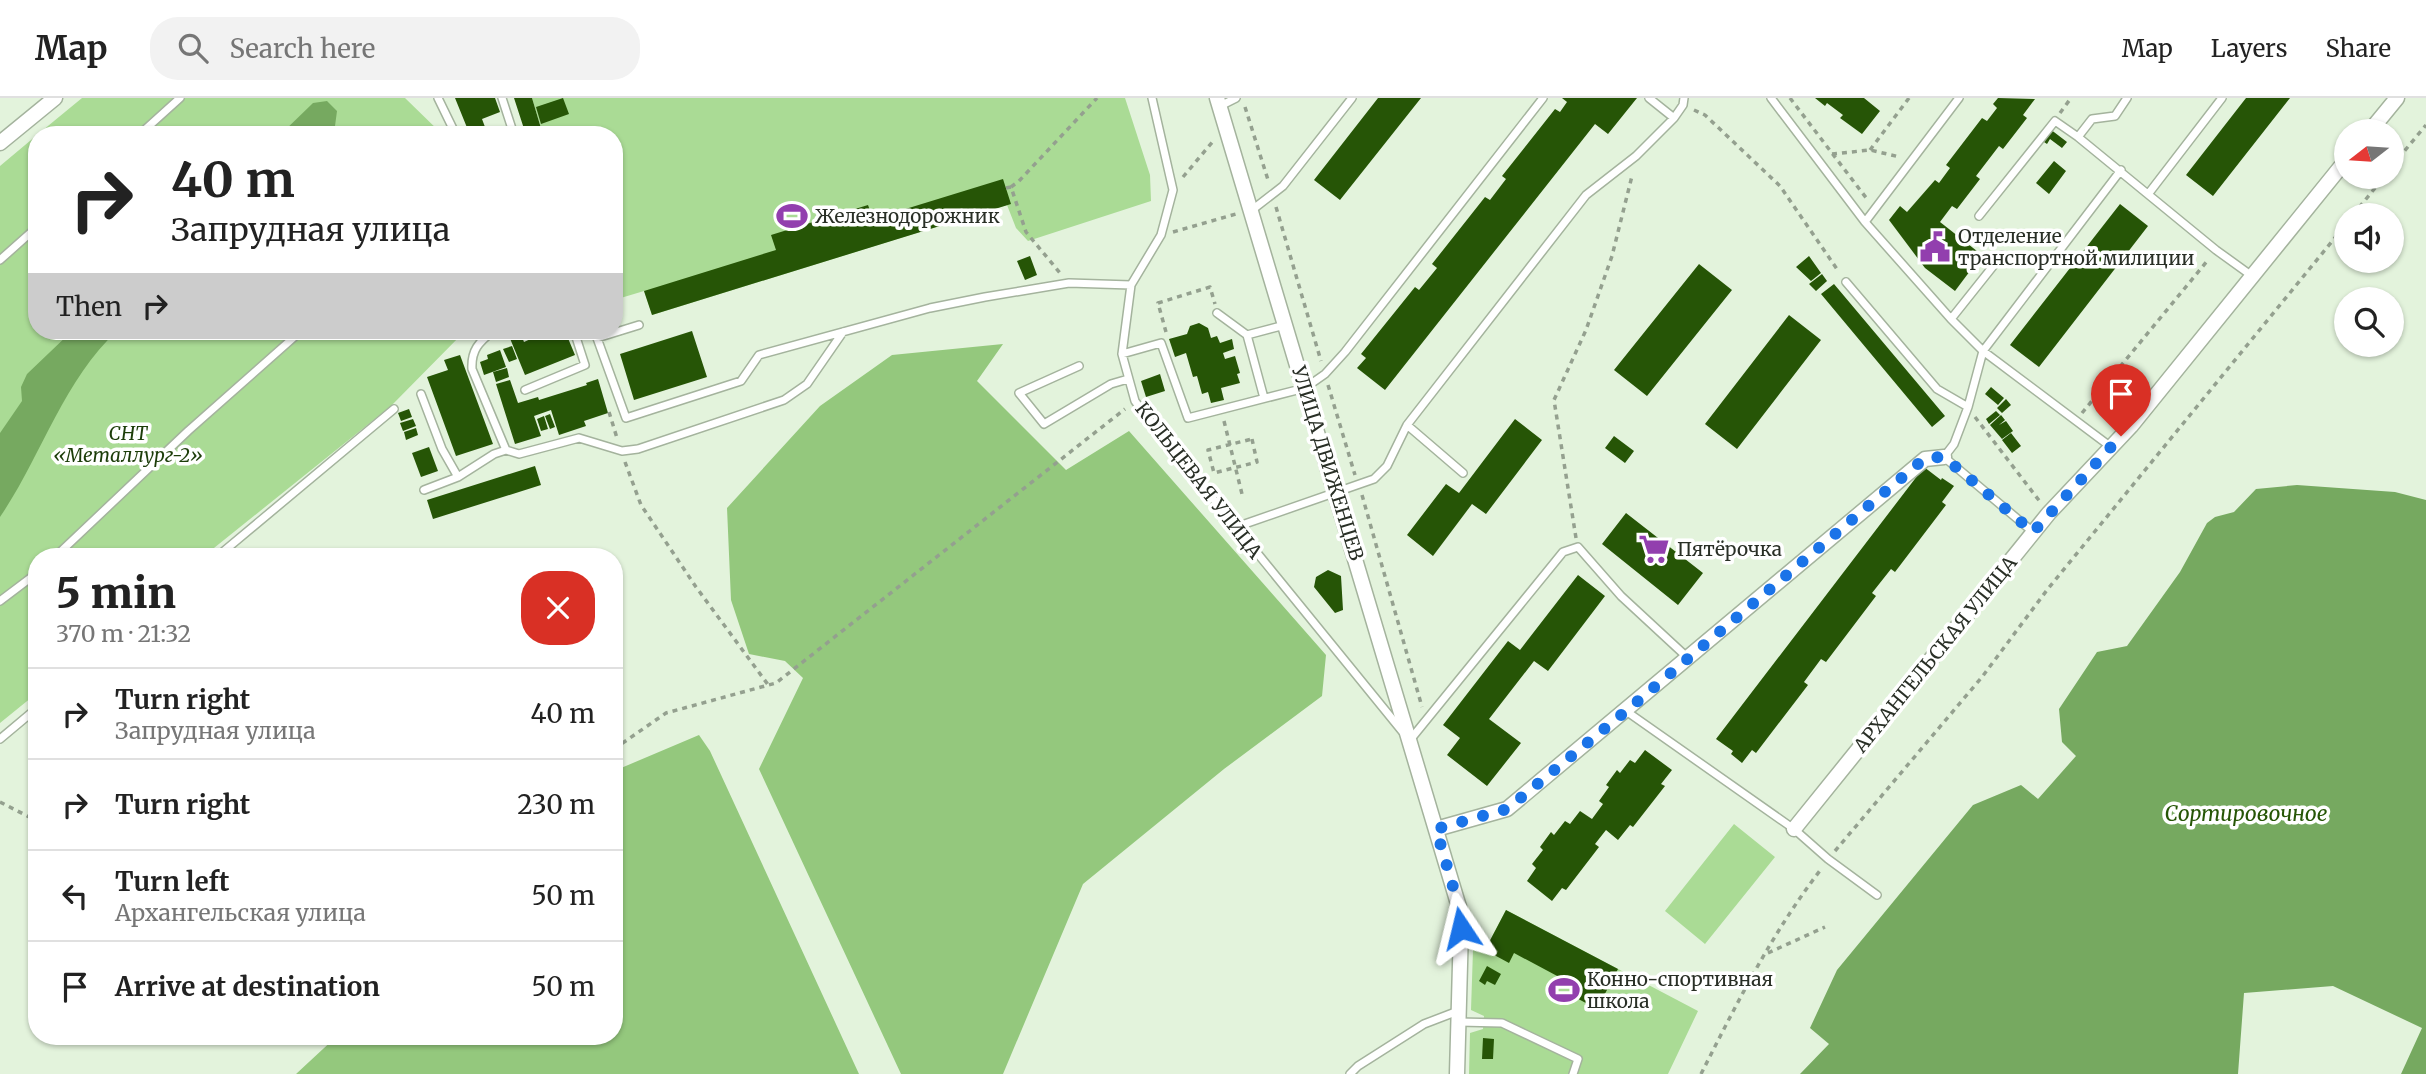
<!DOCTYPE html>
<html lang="en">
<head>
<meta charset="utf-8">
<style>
	body { margin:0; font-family:Merriweather,serif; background:#f2f2f2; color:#222; height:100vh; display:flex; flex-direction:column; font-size:26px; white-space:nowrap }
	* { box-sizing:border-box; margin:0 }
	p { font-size:23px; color:#767676 }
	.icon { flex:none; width:38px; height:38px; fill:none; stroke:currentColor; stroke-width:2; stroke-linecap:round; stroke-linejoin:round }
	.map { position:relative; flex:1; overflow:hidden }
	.sheet { position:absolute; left:28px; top:450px; width:595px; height:497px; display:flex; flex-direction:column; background:#fff; border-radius:28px; box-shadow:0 2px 5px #0004 }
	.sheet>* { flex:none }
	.guide { position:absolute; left:28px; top:28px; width:595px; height:214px; border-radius:28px; box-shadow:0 2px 5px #0004; background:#fff; color:#222; overflow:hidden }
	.needle { width:46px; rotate:253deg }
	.tools { position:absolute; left:2334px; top:21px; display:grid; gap:14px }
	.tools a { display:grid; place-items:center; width:70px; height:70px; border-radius:50%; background:#fff; box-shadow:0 2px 5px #0004; font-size:35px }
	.pin { position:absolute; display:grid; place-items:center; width:60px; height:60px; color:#fff; margin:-72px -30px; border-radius:50% 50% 50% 0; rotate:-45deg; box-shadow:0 0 7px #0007 }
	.pin .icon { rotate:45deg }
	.me { position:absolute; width:77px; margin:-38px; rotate:350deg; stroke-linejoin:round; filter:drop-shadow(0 0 5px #0008) }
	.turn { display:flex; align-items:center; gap:24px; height:147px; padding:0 28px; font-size:32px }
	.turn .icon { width:91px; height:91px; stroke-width:2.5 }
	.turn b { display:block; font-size:49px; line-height:60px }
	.then { display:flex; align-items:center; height:66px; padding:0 28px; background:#0003; gap:14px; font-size:26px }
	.round { display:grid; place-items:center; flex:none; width:74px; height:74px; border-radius:28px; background:#f2f2f2 }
	.head { display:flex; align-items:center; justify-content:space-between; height:119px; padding:0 28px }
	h1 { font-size:42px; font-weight:800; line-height:52px }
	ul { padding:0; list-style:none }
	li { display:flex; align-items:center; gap:21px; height:91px; padding:0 28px; border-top:2px solid #e0e0e0 }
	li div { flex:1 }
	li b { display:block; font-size:26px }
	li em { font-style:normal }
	header { display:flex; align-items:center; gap:42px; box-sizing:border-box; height:98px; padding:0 35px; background:#fff; border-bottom:2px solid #e0e0e0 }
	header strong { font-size:33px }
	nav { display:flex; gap:38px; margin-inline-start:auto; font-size:24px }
	.search { width:490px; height:63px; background:#f2f2f2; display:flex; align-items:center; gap:18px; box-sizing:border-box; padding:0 24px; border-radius:28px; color:#767676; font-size:26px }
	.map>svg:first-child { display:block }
	.green { fill:#aadb95 }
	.forest { fill:#94c87d }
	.water { fill:#76a960 }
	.building { fill:#265506 }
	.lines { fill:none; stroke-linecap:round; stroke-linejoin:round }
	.lane-casing { stroke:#a4b39d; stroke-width:10 }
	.street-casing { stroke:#a4b39d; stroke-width:17 }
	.path { stroke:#94a08f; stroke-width:3.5; stroke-dasharray:5 5; stroke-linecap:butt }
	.lane { stroke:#fff; stroke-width:7 }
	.street { stroke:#fff; stroke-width:14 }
	.route { stroke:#1a73e8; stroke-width:12; stroke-dasharray:0 21.6 }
	.labels { text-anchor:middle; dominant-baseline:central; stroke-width:7; stroke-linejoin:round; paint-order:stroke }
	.poi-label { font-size:19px; fill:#292f26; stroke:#fff; text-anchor:start }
	.park-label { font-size:19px; font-style:italic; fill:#1c3d09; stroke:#fff }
	.street-label { font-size:19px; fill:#292f26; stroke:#fff }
	.water-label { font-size:21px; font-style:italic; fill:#265606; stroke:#fff }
</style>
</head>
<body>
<header>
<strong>Map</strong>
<div class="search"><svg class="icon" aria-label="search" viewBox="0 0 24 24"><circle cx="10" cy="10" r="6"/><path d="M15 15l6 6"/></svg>Search here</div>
<nav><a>Map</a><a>Layers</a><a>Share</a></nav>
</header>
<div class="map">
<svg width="2426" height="976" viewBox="0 0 2426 976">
	<rect width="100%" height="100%" fill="#e3f3dc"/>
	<path class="green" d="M82,0H405L443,37H37Z
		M532,0H1125L1150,77L1151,103L1028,143L1016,130L1007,107L652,217L644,193L614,202V37H543Z
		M37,37V233H465L391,308L204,458H37V595L0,625V68Z
		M1734,726L1775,759L1705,846L1665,813Z
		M1506,812L1698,913L1668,976H1469L1470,935L1483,931L1484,918L1471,912L1473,852H1485Z"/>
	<path class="forest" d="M1003,246L977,283L1066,372L1129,333L1326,557L1322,598L1224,671L1083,786L1003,976H901L759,671L803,580L785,563L749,556L731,502L727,410L820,308L892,257Z
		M699,637L710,653L859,976H296L337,938H614V673Z"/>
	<path class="water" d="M327,3L337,13L335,28L326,37H280L313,5Z
		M72,233H117C63,283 41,359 0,419V335L22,303L21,289L27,276Z
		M2297,387L2395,394L2426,402V976H2401L2422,930L2333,888L2244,895L2238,976H1800L1829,946L1810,930L1837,872L1973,707L2021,687L2038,701L2076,658L2062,644L2059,611L2097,554L2127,548L2180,474L2207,425L2215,419L2234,414L2256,391Z"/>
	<path class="building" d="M455,0H495L500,14L482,21L488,37H470Z
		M514,0H532L543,37H526Z
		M563,0L569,16L541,26L536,9Z
		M1378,0H1421L1340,102L1314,82Z
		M1562,0H1637L1608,36L1595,26L1385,292L1357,270L1366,260L1361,256L1415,189L1419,192L1437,170L1432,166L1485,99L1490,102L1506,81L1502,78L1555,11L1560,14L1567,4Z
		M1815,0H1864L1880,13L1862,36L1840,20L1843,17L1827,5L1825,8Z
		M1998,0L2035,1L2023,17L2027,20L2003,51L1999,48L1976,78L1980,81L1957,111L1952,108L1940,124L1982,157L1955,193L1925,170L1889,122L1900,108L1907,114L1935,82L1939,85L1950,70L1946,67L1982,20L1987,23L1997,10L1993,6Z
		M2246,0H2290L2213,98L2186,77Z
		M2050,31L2067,44L2062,50L2050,41L2047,46L2041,42Z
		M2054,63L2066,73L2049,96L2036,85Z
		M1003,81L1011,106L652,217L644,193L776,152L771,137L868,107L873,121Z
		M2120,106L2148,128L2039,269L2010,247Z
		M1030,158L1037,177L1025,182L1017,163Z
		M1809,158L1821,175L1811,183L1796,169Z
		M1699,166L1732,192L1647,298L1614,272Z
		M1822,176L1827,183L1816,193L1809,186Z
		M1834,186L1945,318L1932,329L1821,196Z
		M1789,217L1821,242L1737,351L1705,326Z
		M1199,225L1208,230L1211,240L1217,238L1220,245L1232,241L1234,251L1223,255L1225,261L1235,258L1240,275L1237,276L1240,285L1221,290L1224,302L1211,305L1208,294L1202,296L1197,278L1193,279L1186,255L1175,259L1169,241L1187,236L1190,228Z
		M548,233H565L575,257L525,277L509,238L520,234L524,244Z
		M692,233L707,279L634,302L620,256Z
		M512,248L517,261L509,264L503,251Z
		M500,252L506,269L484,277L480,264L488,261L487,257Z
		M460,257L493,346L456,358L427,279L448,272L444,262Z
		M507,270L509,279L496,284L493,274Z
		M1160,276L1165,293L1146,299L1141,283Z
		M598,281L608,315L584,323L586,328L559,337L551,312L534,318L541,338L515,346L496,286L510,282L518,305L538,299L539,302L587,287L586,285Z
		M1991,289L2004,300L1998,307L1985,296Z
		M2006,301L2011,307L2002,315L1997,310Z
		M409,311L412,319L401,323L398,315Z
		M1996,313L2000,317L1989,326L1986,321Z
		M550,316L555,329L550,331L545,318Z
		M2001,317L2005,322L1999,327L2006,323L2013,333L2002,341L1990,327Z
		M544,318L548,331L541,333L537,321Z
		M413,321L416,328L403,333L400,325Z
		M1515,321L1542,342L1486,416L1472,406L1433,458L1407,437L1446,386L1459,395Z
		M416,330L418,337L406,342L404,334Z
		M2011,335L2021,348L2012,355L2002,342Z
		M1614,338L1634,353L1625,365L1605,350Z
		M429,349L438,373L421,379L412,355Z
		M535,368L541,387L433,421L427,402Z
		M1924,369L1941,382L1942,380L1954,388L1942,404L1946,407L1895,474L1891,471L1872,495L1876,498L1826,564L1821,561L1804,584L1808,587L1756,655L1752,652L1742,665L1731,656L1733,653L1716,641Z
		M1626,415L1703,475L1678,507L1602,446Z
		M1328,472L1341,478L1343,512L1335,515L1314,489L1316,479Z
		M1578,477L1605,498L1548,573L1534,563L1489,621L1521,645L1487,688L1447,657L1460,640L1443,627L1508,543L1520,552Z
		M1645,652L1672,672L1661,686L1665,688L1633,729L1630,727L1618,742L1606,732L1595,746L1599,749L1566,792L1562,790L1552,803L1527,783L1536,770L1532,766L1543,752L1540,749L1551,734L1554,737L1565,723L1570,726L1580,713L1592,721L1603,706L1599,703L1609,689L1606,687L1617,672L1620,675L1630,662L1635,665Z
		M1506,812L1618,871L1597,911L1569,896L1574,887L1514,855L1509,865L1485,852Z
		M1487,868L1501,876L1495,887L1487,883L1485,887L1479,883Z
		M1483,940L1494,941L1493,961H1482Z"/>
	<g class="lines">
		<g class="lane-casing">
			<path id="lane" d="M438,0L456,37
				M502,0L514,37
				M1152,0L1173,92L1161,137L1131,187L1122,256L1135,303L1149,322L1402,633
				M1649,0L1674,20
				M1771,0L1865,124L1951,221L1983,253L2111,349
				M2127,0L2115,18L2092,21L2078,39L2216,152L2252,178
				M1220,8L1236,0
				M139,37L180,0
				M2149,95L2222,0
				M1252,112L1283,88L1352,0
				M1979,118L2055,23L2078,39
				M1865,124L1959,0
				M0,162L37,129
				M1846,184L1937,291L1968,309
				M1217,215L1247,237
				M1951,221L2002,157
				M639,227L597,240L626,320L741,283L759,257L930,210L985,199L1069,185L1131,187
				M493,233C479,244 471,252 472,271L506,352
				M1122,256L1161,245L1188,320L1305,290L1325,276L1345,254L1543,0
				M1079,268L1019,295L1044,326L1111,286L1128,281
				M525,292L585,267L574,233
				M421,296L442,351L458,379
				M1264,300L1247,237L1285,227
				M1407,327L1463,375
				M424,392L458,379L494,356L506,352L519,356L579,340L622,353L638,351L784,302L807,286L843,234
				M1236,429L1374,381L1387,368L1407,327L1586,97L1636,58L1674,20L1683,7L1684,0
				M2033,434L1944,359L1954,346L1968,309L1983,253L2121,72
				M56,458L188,333L301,233
				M218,458L394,311
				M0,503L37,475
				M1626,613L1794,731L1828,761L1877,797
				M0,641L37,610
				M1410,642L1563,454L1578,449L1621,498L1688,560
				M1459,924L1502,925L1578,961L1573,976
				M1350,976L1358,968L1424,926L1458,913"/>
		</g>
		<g class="street-casing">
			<path id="street" d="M1217,0L1459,809L1461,830L1457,976
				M2370,33L2397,0
				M0,45L55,0
				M1436,731L1507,711L1925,361L1944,359
				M1794,731L2049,415L2131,328L2347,61"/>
		</g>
		<path class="path" d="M1790,0L1867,101
			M1245,9L1269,85
			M1694,12L1705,17L1780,88L1839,174
			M2060,15L2071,0
			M1870,52L1909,0
			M1832,56L1870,52L1900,59
			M2392,68L2426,27
			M1183,79L1214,42
			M1011,89L1019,83L1097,0
			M1006,90L1011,89L1026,134L1060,175
			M1276,109L1321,263
			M2353,117L2384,79
			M1173,134L1236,116
			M1166,234L1158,205L1210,189L1215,206
			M1328,287L1355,377
			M609,314L617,340
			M2082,315L2208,162
			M1975,319L2041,405
			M1224,323L1242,396
			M1252,341L1257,364L1214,375L1208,352Z
			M625,364L641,407L696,489L769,588
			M1362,397L1422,609
			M1576,440L1554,302L1586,232L1612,158L1632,78
			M614,651L666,615L776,585L1125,311
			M0,704L37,723
			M1835,753L1982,579L2047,492L2347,125
			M1768,855L1825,829
			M1701,976C1737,905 1773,833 1822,770"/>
		<use href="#lane" class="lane"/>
		<use href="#street" class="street"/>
	</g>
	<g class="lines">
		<path class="route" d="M1461,830L1459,809L1436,731L1507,711L1626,613L1925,360L1944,359L2033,434L2121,338"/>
	</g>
	<defs>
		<g id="stadium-bare" transform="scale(2.415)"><path d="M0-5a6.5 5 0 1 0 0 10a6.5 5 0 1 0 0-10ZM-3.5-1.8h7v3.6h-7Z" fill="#923fae" stroke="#fff" stroke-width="2.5" paint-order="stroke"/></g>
		<g id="civic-bare" transform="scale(2.415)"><path d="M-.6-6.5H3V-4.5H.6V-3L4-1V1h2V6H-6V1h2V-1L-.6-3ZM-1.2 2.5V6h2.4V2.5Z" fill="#923fae" stroke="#fff" stroke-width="2.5" paint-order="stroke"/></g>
		<g id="supermarket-bare" transform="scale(2.415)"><path d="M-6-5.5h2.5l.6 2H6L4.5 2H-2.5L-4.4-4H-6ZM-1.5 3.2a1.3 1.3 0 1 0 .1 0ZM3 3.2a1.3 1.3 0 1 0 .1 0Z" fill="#923fae" stroke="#fff" stroke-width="2.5" paint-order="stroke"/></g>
	</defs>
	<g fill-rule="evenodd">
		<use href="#stadium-bare" x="792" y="118"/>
		<use href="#civic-bare" x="1935" y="149"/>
		<use href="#supermarket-bare" x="1654" y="451"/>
		<use href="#stadium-bare" x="1564" y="892"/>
	</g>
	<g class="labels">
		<g class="poi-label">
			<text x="815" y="118">Железнодорожник</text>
			<text x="1958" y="138">Отделение<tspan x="1958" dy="22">транспортной милиции</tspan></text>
			<text x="1677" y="451">Пятёрочка</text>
			<text x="1587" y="881">Конно-спортивная<tspan x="1587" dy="22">школа</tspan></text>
		</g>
		<g class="park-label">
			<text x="128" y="335">СНТ<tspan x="128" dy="22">«Металлург-2»</tspan></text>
		</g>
		<g class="street-label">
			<text transform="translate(1328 365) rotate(73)">УЛИЦА ДВИЖЕНЦЕВ</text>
			<text transform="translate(1199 382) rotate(52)">КОЛЬЦЕВАЯ УЛИЦА</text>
			<text transform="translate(1935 556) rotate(-51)">АРХАНГЕЛЬСКАЯ УЛИЦА</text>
		</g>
		<g class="water-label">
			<text x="2246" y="715">Сортировочное</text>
		</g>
	</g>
</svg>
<div class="tools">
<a><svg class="needle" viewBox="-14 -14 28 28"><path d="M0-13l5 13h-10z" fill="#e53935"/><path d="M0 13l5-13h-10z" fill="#767676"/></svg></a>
<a><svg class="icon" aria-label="sound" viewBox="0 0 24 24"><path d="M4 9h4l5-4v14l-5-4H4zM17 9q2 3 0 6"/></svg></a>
<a><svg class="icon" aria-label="search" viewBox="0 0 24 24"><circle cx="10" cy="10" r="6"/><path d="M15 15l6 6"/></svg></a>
</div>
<div class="pin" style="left:2121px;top:338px;background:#d93025"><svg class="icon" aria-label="arrive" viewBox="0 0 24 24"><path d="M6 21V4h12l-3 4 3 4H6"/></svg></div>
<svg class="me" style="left:1461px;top:830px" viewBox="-20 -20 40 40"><path d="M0-17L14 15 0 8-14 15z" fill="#1a73e8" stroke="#fff" stroke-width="4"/></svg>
<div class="guide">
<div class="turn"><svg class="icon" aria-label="right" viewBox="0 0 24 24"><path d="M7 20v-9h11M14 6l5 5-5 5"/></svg><div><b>40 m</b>Запрудная улица</div></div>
<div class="then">Then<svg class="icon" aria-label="right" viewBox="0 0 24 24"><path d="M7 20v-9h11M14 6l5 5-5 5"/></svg></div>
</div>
<section class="sheet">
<div class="head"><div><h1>5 min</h1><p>370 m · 21:32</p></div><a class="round" style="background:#d93025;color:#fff"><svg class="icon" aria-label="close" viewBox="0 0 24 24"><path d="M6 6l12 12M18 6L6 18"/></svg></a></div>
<ul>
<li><svg class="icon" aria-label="right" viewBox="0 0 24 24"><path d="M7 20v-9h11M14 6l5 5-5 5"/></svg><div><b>Turn right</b><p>Запрудная улица</p></div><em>40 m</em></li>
<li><svg class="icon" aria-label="right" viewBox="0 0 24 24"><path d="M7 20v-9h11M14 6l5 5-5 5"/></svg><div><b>Turn right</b></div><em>230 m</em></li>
<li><svg class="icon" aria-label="left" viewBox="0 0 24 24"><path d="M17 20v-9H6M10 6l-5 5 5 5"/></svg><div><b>Turn left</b><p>Архангельская улица</p></div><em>50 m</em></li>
<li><svg class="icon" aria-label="arrive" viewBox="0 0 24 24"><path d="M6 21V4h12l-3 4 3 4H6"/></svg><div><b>Arrive at destination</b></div><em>50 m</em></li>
</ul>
</section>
</div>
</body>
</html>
